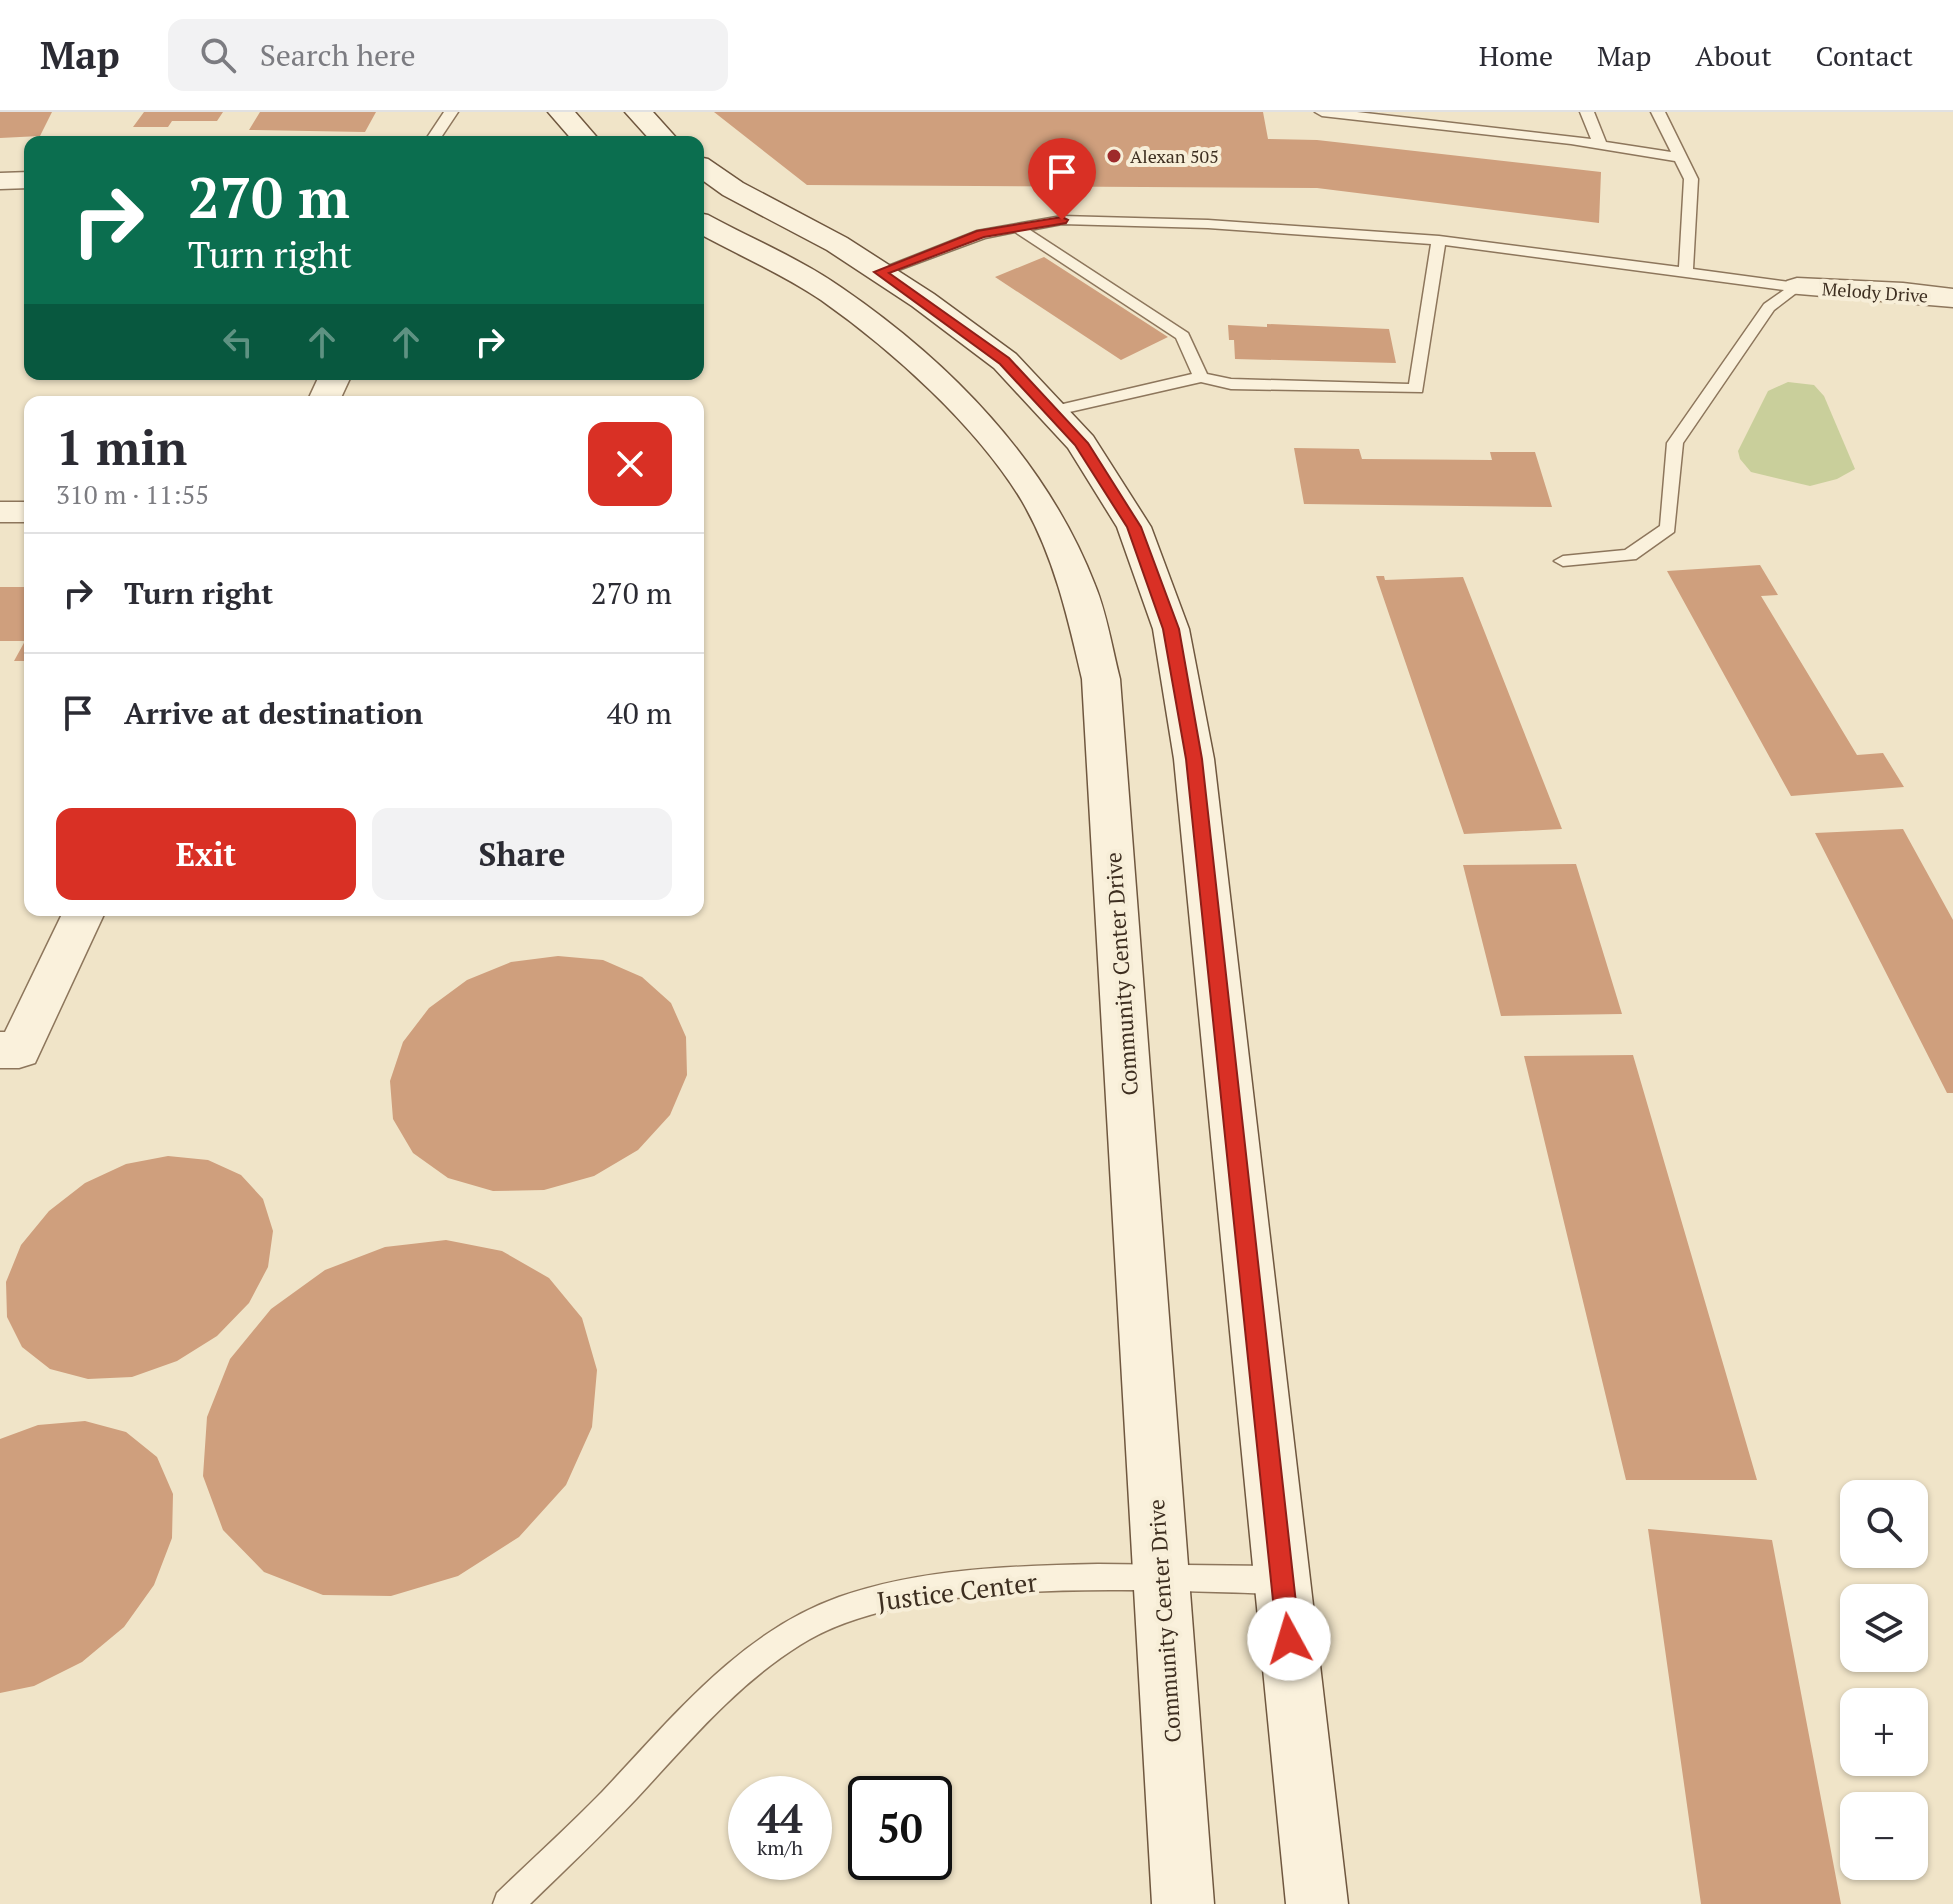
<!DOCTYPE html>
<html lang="en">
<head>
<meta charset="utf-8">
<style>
	body { margin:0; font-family:"PT Serif",serif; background:#f2f2f3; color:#2b2b33; height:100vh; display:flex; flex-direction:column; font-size:30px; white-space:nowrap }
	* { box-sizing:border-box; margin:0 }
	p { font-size:26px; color:#7c7c81 }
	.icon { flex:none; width:44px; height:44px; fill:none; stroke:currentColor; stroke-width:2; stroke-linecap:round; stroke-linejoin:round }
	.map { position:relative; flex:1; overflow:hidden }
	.sheet { position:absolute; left:24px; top:284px; width:680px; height:520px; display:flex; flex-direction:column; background:#fff; border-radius:16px; box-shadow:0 2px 6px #0004 }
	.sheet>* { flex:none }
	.guide { position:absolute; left:24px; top:24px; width:680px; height:244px; border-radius:16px; box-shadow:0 2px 6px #0004; background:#0b6e4f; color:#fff; overflow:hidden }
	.tools { position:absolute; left:1840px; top:1368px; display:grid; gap:16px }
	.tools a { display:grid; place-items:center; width:88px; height:88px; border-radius:16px; background:#fff; box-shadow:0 2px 6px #0004; font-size:40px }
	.speed { position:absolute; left:728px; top:1664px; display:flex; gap:16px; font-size:40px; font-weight:700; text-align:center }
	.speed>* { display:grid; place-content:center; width:104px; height:104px; border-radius:50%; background:#fff; box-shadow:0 2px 6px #0004; line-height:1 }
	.speed small { font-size:20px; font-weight:400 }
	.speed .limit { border:4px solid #111; border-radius:12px; background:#fff; color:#111 }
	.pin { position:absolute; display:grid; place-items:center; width:68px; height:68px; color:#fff; margin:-82px -34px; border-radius:50% 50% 50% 0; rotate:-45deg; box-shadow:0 0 8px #0007 }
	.pin .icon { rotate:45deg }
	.me { position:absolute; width:88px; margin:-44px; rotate:354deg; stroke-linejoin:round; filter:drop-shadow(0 0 6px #0008) }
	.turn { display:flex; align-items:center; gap:28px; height:168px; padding:0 32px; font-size:36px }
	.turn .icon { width:104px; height:104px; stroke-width:2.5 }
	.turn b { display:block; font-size:56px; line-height:68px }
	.lanes { display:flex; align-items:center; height:76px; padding:0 32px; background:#0003; justify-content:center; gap:40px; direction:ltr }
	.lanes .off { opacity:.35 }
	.round { display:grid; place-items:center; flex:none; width:84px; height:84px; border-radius:16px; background:#f2f2f3 }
	.head { display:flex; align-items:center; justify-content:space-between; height:136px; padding:0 32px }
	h1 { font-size:48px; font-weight:700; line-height:60px }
	.primary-button { display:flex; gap:16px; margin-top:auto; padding:16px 32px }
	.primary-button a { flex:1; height:92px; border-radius:16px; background:#d93025; color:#fff; font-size:32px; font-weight:700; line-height:92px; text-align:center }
	.primary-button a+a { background:#f2f2f3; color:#2b2b33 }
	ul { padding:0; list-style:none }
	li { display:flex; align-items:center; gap:24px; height:120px; padding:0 32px; border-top:2px solid #e1e1e2 }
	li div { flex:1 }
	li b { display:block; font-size:30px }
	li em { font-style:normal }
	header { display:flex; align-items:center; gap:48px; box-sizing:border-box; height:112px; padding:0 40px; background:#fff; border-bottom:2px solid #e1e1e2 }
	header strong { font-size:38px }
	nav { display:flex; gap:44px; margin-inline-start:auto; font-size:28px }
	.search { width:560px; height:72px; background:#f2f2f3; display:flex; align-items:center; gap:20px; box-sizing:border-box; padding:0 28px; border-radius:16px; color:#7c7c81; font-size:30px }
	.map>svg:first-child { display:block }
	.green { fill:#c9cf9b }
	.building { fill:#cf9f7d }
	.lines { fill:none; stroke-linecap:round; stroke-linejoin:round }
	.service-casing { stroke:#8d765c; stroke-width:3 }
	.minor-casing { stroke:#8d765c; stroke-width:3 }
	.secondary-casing { stroke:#6f573f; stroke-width:3 }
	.service { fill:#faf1dc; fill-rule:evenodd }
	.minor { fill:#faf1dc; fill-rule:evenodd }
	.secondary { fill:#faf1dc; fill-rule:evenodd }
	.route { fill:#d93025; stroke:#8d1f18; stroke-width:2 }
	.poi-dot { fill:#9e2a2b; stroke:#f7eed8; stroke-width:3 }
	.labels { text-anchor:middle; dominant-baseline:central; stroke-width:8; stroke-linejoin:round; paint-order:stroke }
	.far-poi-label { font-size:18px; fill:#3d2e20; stroke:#f7eed8; text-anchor:start }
	.far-street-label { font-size:18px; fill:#3d2e20; stroke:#f7eed8 }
	.street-label { font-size:22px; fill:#3d2e20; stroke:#f7eed8 }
	.near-street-label { font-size:26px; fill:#3d2e20; stroke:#f7eed8 }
</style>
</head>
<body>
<header>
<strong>Map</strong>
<div class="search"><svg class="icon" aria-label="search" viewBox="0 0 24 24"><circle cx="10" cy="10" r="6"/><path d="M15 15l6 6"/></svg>Search here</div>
<nav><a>Home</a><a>Map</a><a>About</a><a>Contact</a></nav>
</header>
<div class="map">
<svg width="1953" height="1792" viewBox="0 0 1953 1792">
	<rect width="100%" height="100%" fill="#f0e4c8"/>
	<path class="green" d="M1788,270L1814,273L1824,284L1855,357L1837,367L1810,374L1751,360L1740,347L1738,339L1768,279Z"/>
	<path class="building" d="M0,0H52L40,24L0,26Z
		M144,0H223L217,9H172L168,15H133Z
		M260,0H376L365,20L249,18Z
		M714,0H1263L1268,27L1317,28L1601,60L1599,111L1317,76L807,73Z
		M1044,145L1168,225L1121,248L995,165Z
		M1267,212L1389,217L1396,251L1235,247L1234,228H1229L1228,213L1267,215Z
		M1294,336L1359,337L1362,347L1492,348L1490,340H1535L1552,395L1304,392Z
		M1760,453L1778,483L1761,484L1857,643L1883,641L1904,675L1791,684L1667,459Z
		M1376,464H1384L1385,468L1463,465L1562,717L1464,722Z
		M0,475H30V549H14L25,529H0Z
		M1903,717L1953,808V981H1947L1815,721Z
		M1576,752L1622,902L1501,904L1463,753Z
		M558,844L603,848L642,865L671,891L686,925L687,963L670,1003L638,1038L594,1064L544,1078L493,1079L448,1066L413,1041L393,1007L390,969L403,930L429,896L467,868L511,850Z
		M1633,943L1757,1368H1626L1524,944Z
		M168,1044L208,1048L241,1063L263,1087L273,1119L268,1155L249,1191L217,1224L177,1249L132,1265L88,1267L50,1257L22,1235L7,1205L6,1170L21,1133L49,1099L85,1071L126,1052Z
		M446,1128L502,1139L549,1166L582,1206L597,1258L592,1315L566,1373L519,1425L458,1464L391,1484L323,1483L264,1460L223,1418L203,1364L207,1305L230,1247L271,1197L325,1158L385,1135Z
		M85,1309L126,1320L157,1345L173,1382L172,1426L154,1473L124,1515L82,1550L34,1574L0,1581V1327L38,1313Z
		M1648,1417L1772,1428L1841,1792H1701Z"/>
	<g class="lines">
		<g class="service-casing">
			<path id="service" d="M444,0H458L438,30H424Z
				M1315,0H1357L1591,27L1580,0H1594L1606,30L1671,40L1651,0H1665L1698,67L1693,157L1797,171L1804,175L1774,198L1683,331L1674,420L1636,447L1563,454L1554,449L1563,444L1625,438L1660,414L1667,331L1764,192L1784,178L1445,133L1422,280L1231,277L1201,270L1052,304L1044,299L1046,296L1192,262L1176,226L1015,120L985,126L885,163H875L873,160L977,119L1062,104L1208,108L1439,124L1679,155L1684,67L1675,49L1571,32L1322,4ZM1062,112L1208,116L1431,132L1409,272L1231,267L1207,262L1188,221L1030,118Z
				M1098,1452L1281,1454L1291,1458L1295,1468L1291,1478L1281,1482C1149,1479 912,1462 800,1533C736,1573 688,1631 637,1686C603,1722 566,1757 530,1792H493L497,1781C532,1747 568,1715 602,1680C672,1606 740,1520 839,1485C922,1456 1012,1454 1098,1452Z"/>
		</g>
		<g class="minor-casing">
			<path id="minor" d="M30,60V76L0,77V61Z
				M1797,166L1903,171L1953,177V195L1787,181L1782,175L1787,169Z
				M320,262H352L339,290H307Z
				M0,390H30V410H0Z
				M64,798H106L35,951L19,956H0V920H5Z"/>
		</g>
		<g class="secondary-casing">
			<path id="secondary" d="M548,0H575L601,30H574Z
				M625,0H653L680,30H652Z
				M698,45L708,47L743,71L847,126L934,182L1016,242L1093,324L1151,415L1189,517L1214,647L1348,1792H1286L1174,647L1153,517L1117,415L1068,336L994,256L912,194L827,138L723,83L698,65Z
				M698,101L708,103C752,127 801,147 842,176C950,250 1047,349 1095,473C1107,502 1112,536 1120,567L1214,1792H1152L1082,567C1068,506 1054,444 1022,389C977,314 892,238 821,188C783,162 738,143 698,121Z"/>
		</g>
		<use href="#service" class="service"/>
		<use href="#minor" class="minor"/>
		<use href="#secondary" class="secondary"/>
	</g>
	<path class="route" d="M1062,105L1068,108L1066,111L984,125L889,161L1009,246L1088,331L1141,415L1179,517L1202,647L1300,1527L1297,1535L1289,1538L1281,1535L1277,1527L1186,647L1163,517L1127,415L1075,333L1000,252L874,160L977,119Z"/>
	<circle class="poi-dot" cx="1114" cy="44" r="8"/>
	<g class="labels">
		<g class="far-poi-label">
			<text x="1130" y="44">Alexan 505</text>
		</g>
		<g class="far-street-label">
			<text transform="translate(1875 180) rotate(4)">Melody Drive</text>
		</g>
		<g class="street-label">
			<text transform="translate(1121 862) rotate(-94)">Community Center Drive</text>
			<text transform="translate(1164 1509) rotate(-94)">Community Center Drive</text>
		</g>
		<g class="near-street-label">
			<text transform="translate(957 1479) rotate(-7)">Justice Center</text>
		</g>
	</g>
</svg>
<div class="tools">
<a><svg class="icon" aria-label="search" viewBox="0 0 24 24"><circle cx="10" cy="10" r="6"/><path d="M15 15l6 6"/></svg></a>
<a><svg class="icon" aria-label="layers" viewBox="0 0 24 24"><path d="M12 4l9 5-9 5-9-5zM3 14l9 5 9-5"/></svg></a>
<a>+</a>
<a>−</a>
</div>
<div class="speed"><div>44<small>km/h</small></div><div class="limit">50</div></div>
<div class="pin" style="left:1062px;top:108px;background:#d93025"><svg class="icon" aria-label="arrive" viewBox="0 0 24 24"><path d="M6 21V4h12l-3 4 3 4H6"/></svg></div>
<svg class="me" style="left:1289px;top:1527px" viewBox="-20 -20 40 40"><circle r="19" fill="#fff"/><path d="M0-13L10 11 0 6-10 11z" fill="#d93025"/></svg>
<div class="guide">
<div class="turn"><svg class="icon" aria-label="right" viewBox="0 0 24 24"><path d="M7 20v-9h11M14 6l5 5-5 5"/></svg><div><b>270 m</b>Turn right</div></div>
<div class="lanes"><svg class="icon off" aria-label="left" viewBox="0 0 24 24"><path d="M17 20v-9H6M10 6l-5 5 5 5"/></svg><svg class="icon off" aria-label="ahead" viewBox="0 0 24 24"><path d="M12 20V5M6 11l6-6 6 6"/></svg><svg class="icon off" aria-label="ahead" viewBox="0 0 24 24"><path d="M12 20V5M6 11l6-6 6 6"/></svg><svg class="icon" aria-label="right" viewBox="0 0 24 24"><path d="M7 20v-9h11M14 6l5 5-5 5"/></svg></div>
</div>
<section class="sheet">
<div class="head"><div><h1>1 min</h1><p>310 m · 11:55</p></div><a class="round" style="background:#d93025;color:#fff"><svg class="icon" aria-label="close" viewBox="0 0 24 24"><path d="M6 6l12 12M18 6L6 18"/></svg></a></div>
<ul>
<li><svg class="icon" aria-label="right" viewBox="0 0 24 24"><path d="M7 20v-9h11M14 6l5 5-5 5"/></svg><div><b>Turn right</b></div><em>270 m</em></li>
<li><svg class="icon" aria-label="arrive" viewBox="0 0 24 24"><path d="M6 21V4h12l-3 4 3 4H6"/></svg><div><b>Arrive at destination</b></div><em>40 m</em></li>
</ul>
<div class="primary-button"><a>Exit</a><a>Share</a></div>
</section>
</div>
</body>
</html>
